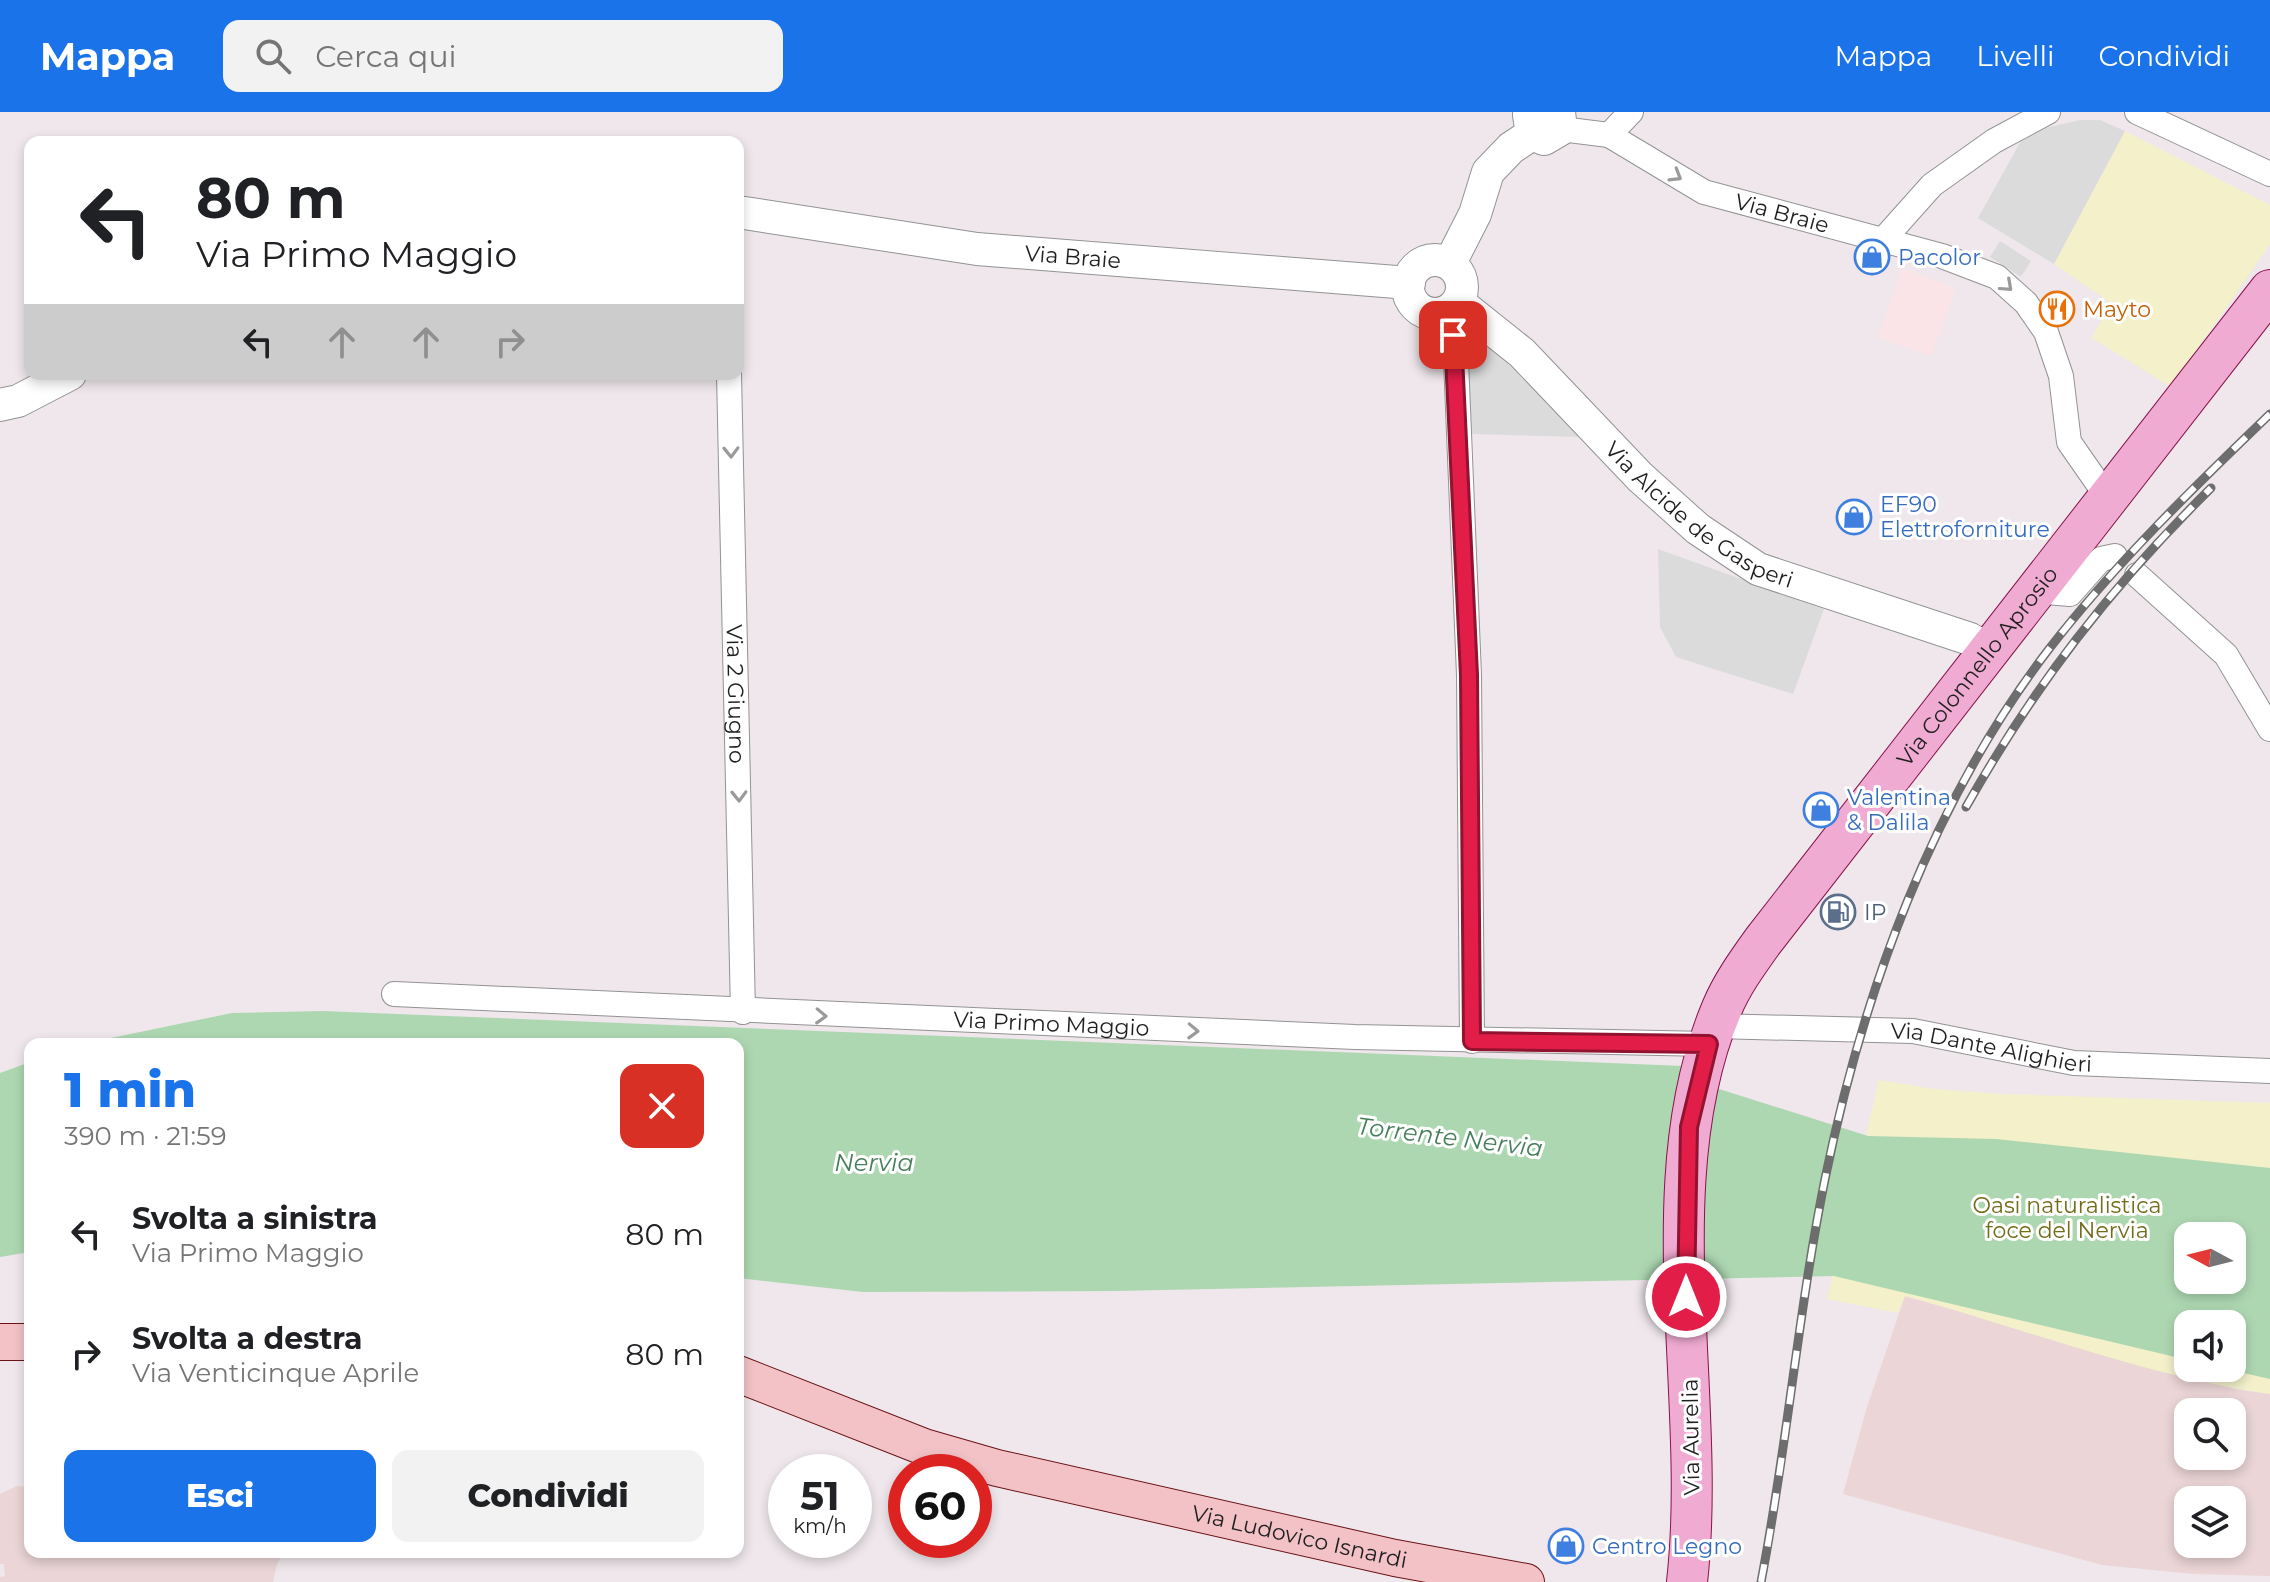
<!DOCTYPE html>
<html lang="it">
<head>
<meta charset="utf-8">
<style>
	body { margin:0; font-family:Montserrat,sans-serif; background:#f2f2f2; color:#202124; height:100vh; display:flex; flex-direction:column; font-size:30px; white-space:nowrap }
	* { box-sizing:border-box; margin:0 }
	p { font-size:26px; color:#757577 }
	.icon { flex:none; width:44px; height:44px; fill:none; stroke:currentColor; stroke-width:2; stroke-linecap:round; stroke-linejoin:round }
	.map { position:relative; flex:1; overflow:hidden }
	.drawer { position:absolute; left:24px; top:926px; width:720px; height:520px; display:flex; flex-direction:column; background:#fff; border-radius:16px; box-shadow:0 4px 12px #0003 }
	.drawer>* { flex:none }
	.top-card { position:absolute; left:24px; top:24px; width:720px; height:244px; border-radius:16px; box-shadow:0 4px 12px #0003; background:#fff; color:#202124; overflow:hidden }
	.needle { width:52px; rotate:277deg }
	.tools { position:absolute; left:2174px; top:1110px; display:grid; gap:16px }
	.tools a { display:grid; place-items:center; width:72px; height:72px; border-radius:16px; background:#fff; box-shadow:0 4px 12px #0003; font-size:40px }
	.speed { position:absolute; left:768px; top:1342px; display:flex; gap:16px; font-size:40px; font-weight:700; text-align:center }
	.speed>* { display:grid; place-content:center; width:104px; height:104px; border-radius:50%; background:#fff; box-shadow:0 4px 12px #0003; line-height:1 }
	.speed small { font-size:20px; font-weight:400 }
	.speed .limit { border:12px solid #d22; background:#fff; color:#111 }
	.pin { position:absolute; display:grid; place-items:center; width:68px; height:68px; color:#fff; margin:-34px; border-radius:16px; box-shadow:0 4px 12px #0006 }
	.me { position:absolute; width:88px; margin:-44px; rotate:0deg; stroke-linejoin:round; filter:drop-shadow(0 0 6px #0008) }
	.turn { display:flex; align-items:center; gap:28px; height:168px; padding:0 40px; font-size:36px }
	.turn .icon { width:104px; height:104px; stroke-width:2.5 }
	.turn b { display:block; font-size:56px; line-height:68px }
	.lanes { display:flex; align-items:center; height:76px; padding:0 40px; background:#0003; justify-content:center; gap:40px; direction:ltr }
	.lanes .off { opacity:.35 }
	.round { display:grid; place-items:center; flex:none; width:84px; height:84px; border-radius:16px; background:#f2f2f2 }
	.summary { display:flex; align-items:center; justify-content:space-between; height:136px; padding:0 40px }
	h1 { font-size:48px; font-weight:800; line-height:60px; color:#1a73e8 }
	.primary-button { display:flex; gap:16px; margin-top:auto; padding:16px 40px }
	.primary-button a { flex:1; height:92px; border-radius:16px; background:#1a73e8; color:#fff; font-size:32px; font-weight:800; line-height:92px; text-align:center }
	.primary-button a+a { background:#f2f2f2; color:#202124 }
	ul { padding:0; list-style:none }
	li { display:flex; align-items:center; gap:24px; height:120px; padding:0 40px }
	li div { flex:1 }
	li b { display:block; font-size:30px }
	li em { font-style:normal }
	header { display:flex; align-items:center; gap:48px; box-sizing:border-box; height:112px; padding:0 40px; background:#1a73e8; color:#fff }
	header strong { font-size:38px }
	nav { display:flex; gap:44px; margin-inline-start:auto; font-size:28px }
	.search { width:560px; height:72px; background:#f2f2f2; display:flex; align-items:center; gap:20px; box-sizing:border-box; padding:0 28px; border-radius:16px; color:#757577; font-size:30px }
	.map>svg:first-child { display:block }
	.education { fill:#fbe4e7 }
	.farmland { fill:#ebd5d6; fill-rule:evenodd }
	.park { fill:#f3f0ca; fill-rule:evenodd }
	.parking { fill:#dbdbdb }
	.water { fill:#add7b1; fill-rule:evenodd }
	.lines { fill:none; stroke-linecap:round; stroke-linejoin:round }
	.minor-casing { stroke:#939393; stroke-width:26 }
	.tertiary-casing { stroke:#939393; stroke-width:34 }
	.secondary-casing { stroke:#6a1316; stroke-width:38 }
	.primary-casing { stroke:#87134a; stroke-width:42 }
	.minor { stroke:#fff; stroke-width:24 }
	.tertiary { stroke:#fff; stroke-width:32 }
	.secondary { stroke:#f2c2c6; stroke-width:36 }
	.primary { stroke:#f0abd2; stroke-width:40 }
	.rail-casing { stroke:#6d6d6d; stroke-width:9 }
	.rail { stroke:#fff; stroke-width:6; stroke-dasharray:18; stroke-linecap:butt }
	.oneway { stroke:#9a9a9a }
	.route-casing { stroke:#92132f; stroke-width:20 }
	.route { stroke:#e11d48; stroke-width:14 }
	.labels { text-anchor:middle; dominant-baseline:central; stroke-width:6; stroke-linejoin:round; paint-order:stroke }
	.street-label { font-size:22px; fill:#1f1f1f; stroke:#fff }
	.shop-label { font-size:22px; fill:#366cbe; stroke:#fff; text-anchor:start }
	.food-label { font-size:22px; fill:#c56008; stroke:#fff; text-anchor:start }
	.service-label { font-size:22px; fill:#4e5e75; stroke:#fff; text-anchor:start }
	.park-label { font-size:22px; fill:#716c1a; stroke:#fff }
	.water-label { font-size:24px; font-style:italic; fill:#467e5a; stroke:#fff }
</style>
</head>
<body>
<header>
<strong>Mappa</strong>
<div class="search"><svg class="icon" aria-label="search" viewBox="0 0 24 24"><circle cx="10" cy="10" r="6"/><path d="M15 15l6 6"/></svg>Cerca qui</div>
<nav><a>Mappa</a><a>Livelli</a><a>Condividi</a></nav>
</header>
<div class="map">
<svg width="2270" height="1470" viewBox="0 0 2270 1470">
	<rect width="100%" height="100%" fill="#efe7eb"/>
	<path class="education" d="M1903,156L1956,176L1931,244L1878,225Z"/>
	<path class="farmland" d="M1905,1184L2235,1277L2270,1282V1464L2194,1462L2102,1453L1843,1382L1867,1295ZM2188,1300H2232V1344H2188ZM2188,1388H2232V1432H2188Z
		M17,1374L30,1375V1440H285L277,1452L273,1470H0V1465L5,1464L4,1452H0V1382Z"/>
	<path class="park" d="M2125,19L2270,93V132L2171,275L2092,226L2111,191L2054,152Z
		M1879,968L1934,977L2002,982L2270,991V1282C2145,1264 2026,1217 1905,1184L1898,1201L1827,1187ZM2188,1124H2232V1168H2188ZM2188,1212H2232V1256H2188Z"/>
	<path class="parking" d="M2080,8H2100L2125,19L2054,152L1978,106L2022,27L2041,17Z
		M2000,129L2031,149L2021,165L1990,145Z
		M1480,234L1495,237L1580,325L1471,322L1468,245Z
		M1658,437L1824,497L1793,582L1676,545L1660,515Z"/>
	<path class="water" d="M323,899L1683,954L1719,977L1868,1024L1996,1027L2270,1056V1267L2222,1256H2232V1212H2188V1248L1834,1164L1115,1179L863,1180L738,1166V932H82L232,901ZM2188,1124H2232V1168H2188Z
		M30,950V1140L0,1145V961Z"/>
	<g class="lines">
		<g class="minor-casing">
			<g id="minor">
				<path d="M2137,0L2270,62"/>
				<path id="s1" d="M1561,17L1609,23L1704,80L1942,144L1997,165L2026,191L2046,220L2061,264L2069,330L2108,386"/>
				<path d="M1609,23L1631,0"/>
				<path d="M1882,129L1932,73L1994,29L2048,0"/>
				<path d="M1450,198L1456,248L1469,563L1472,929"/>
				<path id="s2" d="M729,262L743,900"/>
				<path d="M2137,463L2226,543L2270,617"/>
				<path d="M2034,479L2070,482L2101,447L2115,444"/>
				<path id="s3" d="M394,882L1355,925L1709,932"/>
				<path id="s4" d="M1715,914L1913,919L2074,951L2270,959"/>
			</g>
		</g>
		<g class="tertiary-casing">
			<g id="tertiary">
				<path d="M1529,3L1532,22L1544,27L1561,17L1559,0"/>
				<path id="s5" d="M738,100L977,137L1409,171"/>
				<circle cx="1435" cy="175" r="27"/>
				<path d="M1450,151L1475,102L1488,60L1511,36L1532,22"/>
				<path id="s6" d="M1458,190L1522,241L1640,365L1698,417L1758,457L1970,527L1988,537"/>
				<path d="M0,293L18,289L70,262"/>
			</g>
		</g>
		<g class="secondary-casing">
			<g id="secondary">
				<path d="M0,1230H30"/>
				<path id="s7" d="M738,1262L924,1335L997,1356L1395,1446L1526,1470"/>
			</g>
		</g>
		<g class="primary-casing">
			<g id="primary">
				<path id="s8" d="M1687,1470C1708,1284 1648,1071 1722,896C1732,872 1748,850 1763,829L2270,178"/>
			</g>
		</g>
		<use href="#minor" class="minor"/>
		<use href="#tertiary" class="tertiary"/>
		<use href="#secondary" class="secondary"/>
		<use href="#primary" class="primary"/>
		<g class="rail-casing">
			<path id="rail" d="M1966,695C2036,571 2110,476 2211,376
				M1761,1470C1787,1336 1798,1200 1825,1067C1863,881 1932,689 2049,537C2115,452 2192,377 2270,302"/>
		</g>
		<use href="#rail" class="rail"/>
	</g>
	<defs><path id="oneway-chevron" d="M-2-3.5L2.5 0L-2 3.5" fill="none" stroke-width="1.6" stroke-linecap="round" stroke-linejoin="round" transform="scale(2)"/></defs>
	<g class="oneway">
		<use href="#oneway-chevron" transform="translate(1676 64) rotate(31)"/>
		<use href="#oneway-chevron" transform="translate(2007 174) rotate(42)"/>
		<use href="#oneway-chevron" transform="translate(731 340) rotate(89)"/>
		<use href="#oneway-chevron" transform="translate(739 684) rotate(89)"/>
		<use href="#oneway-chevron" transform="translate(821 904) rotate(2)"/>
		<use href="#oneway-chevron" transform="translate(1193 919) rotate(2)"/>
	</g>
	<g class="lines">
		<g class="route-casing">
			<path id="route" d="M1453,223L1469,563L1472,929L1709,932L1689,1015L1686,1185"/>
		</g>
		<use href="#route" class="route"/>
	</g>
	<defs>
		<g id="shop-ring" transform="scale(1.8)"><circle r="9.5" fill="#fff" stroke="#3f7fe0" stroke-width="1.5"/><path d="M-5-2.5h2.3a2.7 3.5 0 0 1 5.4 0H5L5.5 6h-11ZM-1.5-2.5h3a1.5 2.3 0 0 0-3 0Z" fill="#3f7fe0"/></g>
		<g id="restaurant-ring" transform="scale(1.8)"><circle r="9.5" fill="#fff" stroke="#e8710a" stroke-width="1.5"/><path d="M-5-6h1v4h1v-4h1v4h1v-4h1v5L-1.5 .5V6h-2V.5L-5-1ZM5-6V6H3V1.5H1.5Q1.5-4 5-6Z" fill="#e8710a"/></g>
		<g id="fuel-ring" transform="scale(1.8)"><circle r="9.5" fill="#fff" stroke="#5c6f8a" stroke-width="1.5"/><path d="M-5.5-6h7V0h2V4h1.3V-2.5L3-4.5l.8-.8L6-3V5H2.5V1h-1V6h-7ZM-4.2-4.7v3.2H.2V-4.7Z" fill="#5c6f8a"/></g>
	</defs>
	<g fill-rule="evenodd">
		<use href="#shop-ring" x="1872" y="145"/>
		<use href="#restaurant-ring" x="2057" y="197"/>
		<use href="#shop-ring" x="1854" y="405"/>
		<use href="#shop-ring" x="1821" y="698"/>
		<use href="#fuel-ring" x="1838" y="800"/>
		<use href="#shop-ring" x="1566" y="1434"/>
	</g>
	<g class="labels">
		<g class="street-label">
			<text stroke="none"><textPath href="#s1" startOffset="240">Via Braie</textPath></text>
			<text stroke="none"><textPath href="#s5" startOffset="338">Via Braie</textPath></text>
			<text stroke="none"><textPath href="#s6" startOffset="324">Via Alcide de Gasperi</textPath></text>
			<text stroke="none"><textPath href="#s8" startOffset="1006">Via Colonnello Aprosio</textPath></text>
			<text stroke="none"><textPath href="#s2" startOffset="320">Via 2 Giugno</textPath></text>
			<text stroke="none"><textPath href="#s3" startOffset="658">Via Primo Maggio</textPath></text>
			<text stroke="none"><textPath href="#s4" startOffset="278">Via Dante Alighieri</textPath></text>
			<text transform="translate(1691 1325) rotate(-91)">Via Aurelia</text>
			<text stroke="none"><textPath href="#s7" startOffset="586">Via Ludovico Isnardi</textPath></text>
		</g>
		<g class="shop-label">
			<text x="1898" y="145">Pacolor</text>
			<text x="1880" y="392">EF90<tspan x="1880" dy="25">Elettroforniture</tspan></text>
			<text x="1847" y="685">Valentina<tspan x="1847" dy="25">&amp; Dalila</tspan></text>
			<text x="1592" y="1434">Centro Legno</text>
		</g>
		<g class="food-label">
			<text x="2083" y="197">Mayto</text>
		</g>
		<g class="service-label">
			<text x="1864" y="800">IP</text>
		</g>
		<g class="park-label">
			<text x="2067" y="1093">Oasi naturalistica<tspan x="2067" dy="25">foce del Nervia</tspan></text>
		</g>
		<g class="water-label">
			<text transform="translate(1450 1025) rotate(7)">Torrente Nervia</text>
			<text x="874" y="1050">Nervia</text>
		</g>
	</g>
</svg>
<div class="tools">
<a><svg class="needle" viewBox="-14 -14 28 28"><path d="M0-13l5 13h-10z" fill="#e53935"/><path d="M0 13l5-13h-10z" fill="#757577"/></svg></a>
<a><svg class="icon" aria-label="sound" viewBox="0 0 24 24"><path d="M4 9h4l5-4v14l-5-4H4zM17 9q2 3 0 6"/></svg></a>
<a><svg class="icon" aria-label="search" viewBox="0 0 24 24"><circle cx="10" cy="10" r="6"/><path d="M15 15l6 6"/></svg></a>
<a><svg class="icon" aria-label="layers" viewBox="0 0 24 24"><path d="M12 4l9 5-9 5-9-5zM3 14l9 5 9-5"/></svg></a>
</div>
<div class="speed"><div>51<small>km/h</small></div><div class="limit">60</div></div>
<div class="pin" style="left:1453px;top:223px;background:#d93025"><svg class="icon" aria-label="arrive" viewBox="0 0 24 24"><path d="M6 21V4h12l-3 4 3 4H6"/></svg></div>
<svg class="me" style="left:1686px;top:1185px" viewBox="-20 -20 40 40"><circle r="17" fill="#e11d48" stroke="#fff" stroke-width="3"/><path d="M0-11L8 9 0 5-8 9z" fill="#fff"/></svg>
<div class="top-card">
<div class="turn"><svg class="icon" aria-label="left" viewBox="0 0 24 24"><path d="M17 20v-9H6M10 6l-5 5 5 5"/></svg><div><b>80 m</b>Via Primo Maggio</div></div>
<div class="lanes"><svg class="icon" aria-label="left" viewBox="0 0 24 24"><path d="M17 20v-9H6M10 6l-5 5 5 5"/></svg><svg class="icon off" aria-label="ahead" viewBox="0 0 24 24"><path d="M12 20V5M6 11l6-6 6 6"/></svg><svg class="icon off" aria-label="ahead" viewBox="0 0 24 24"><path d="M12 20V5M6 11l6-6 6 6"/></svg><svg class="icon off" aria-label="right" viewBox="0 0 24 24"><path d="M7 20v-9h11M14 6l5 5-5 5"/></svg></div>
</div>
<section class="drawer">
<div class="summary"><div><h1>1 min</h1><p>390 m · 21:59</p></div><a class="round" style="background:#d93025;color:#fff"><svg class="icon" aria-label="close" viewBox="0 0 24 24"><path d="M6 6l12 12M18 6L6 18"/></svg></a></div>
<ul>
<li><svg class="icon" aria-label="left" viewBox="0 0 24 24"><path d="M17 20v-9H6M10 6l-5 5 5 5"/></svg><div><b>Svolta a sinistra</b><p>Via Primo Maggio</p></div><em>80 m</em></li>
<li><svg class="icon" aria-label="right" viewBox="0 0 24 24"><path d="M7 20v-9h11M14 6l5 5-5 5"/></svg><div><b>Svolta a destra</b><p>Via Venticinque Aprile</p></div><em>80 m</em></li>
</ul>
<div class="primary-button"><a>Esci</a><a>Condividi</a></div>
</section>
</div>
</body>
</html>
